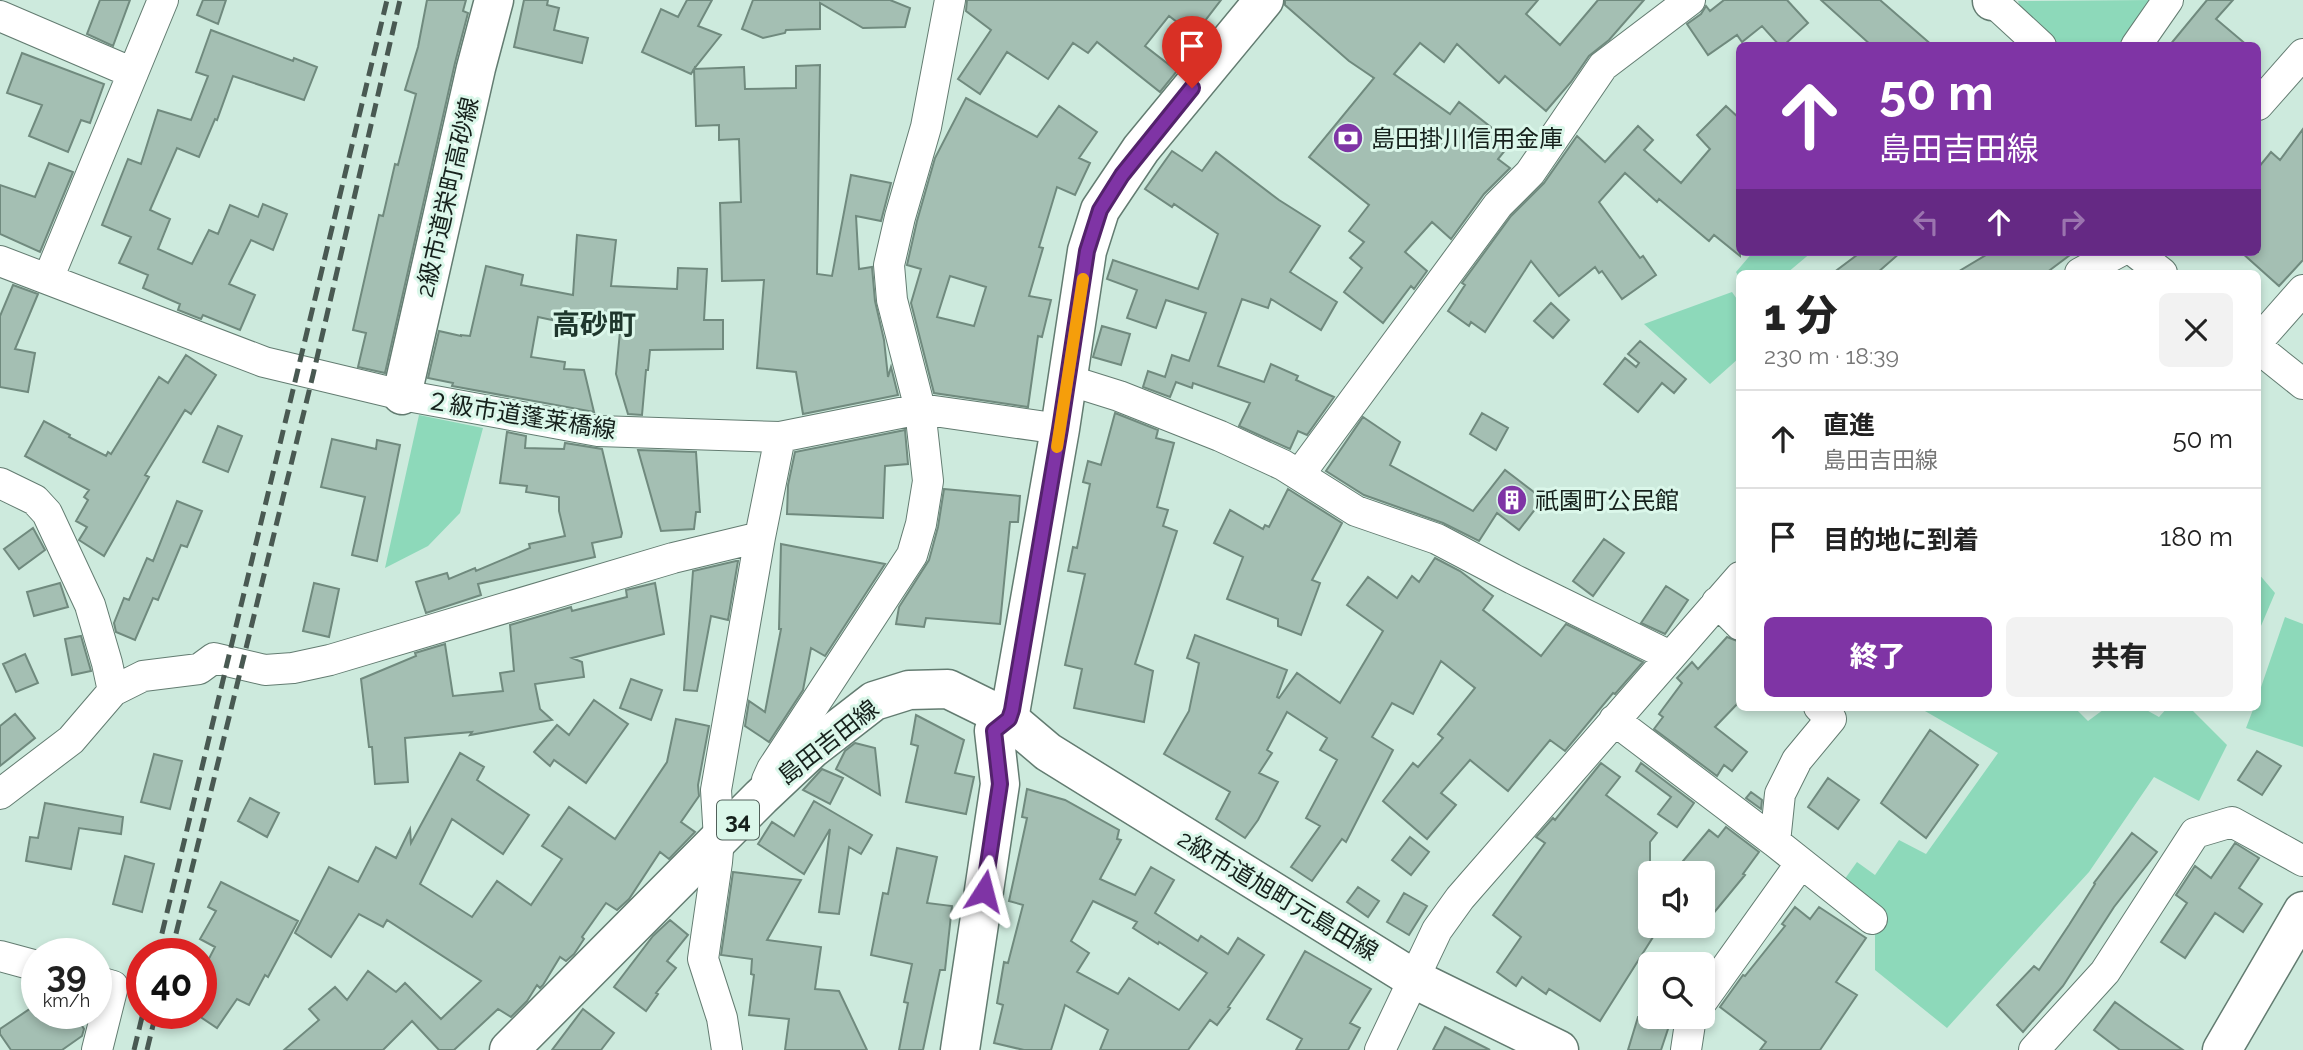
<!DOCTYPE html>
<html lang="ja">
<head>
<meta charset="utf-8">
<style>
	body { margin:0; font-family:Raleway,"Noto Sans JP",sans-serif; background:#f2f2f2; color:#222; height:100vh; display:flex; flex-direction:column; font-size:26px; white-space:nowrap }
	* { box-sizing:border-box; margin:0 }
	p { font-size:23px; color:#767676 }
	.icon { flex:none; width:38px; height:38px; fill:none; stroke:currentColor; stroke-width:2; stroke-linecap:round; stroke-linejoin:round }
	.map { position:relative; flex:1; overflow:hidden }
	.drawer { position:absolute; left:1736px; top:270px; width:525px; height:441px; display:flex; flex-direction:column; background:#fff; border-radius:10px; box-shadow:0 4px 10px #0003 }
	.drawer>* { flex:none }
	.top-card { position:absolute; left:1736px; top:42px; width:525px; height:214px; border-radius:10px; box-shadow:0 4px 10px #0003; background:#7f34a5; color:#fff; overflow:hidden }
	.buttons { position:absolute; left:1638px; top:861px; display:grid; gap:14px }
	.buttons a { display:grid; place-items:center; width:77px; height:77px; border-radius:10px; background:#fff; box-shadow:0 4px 10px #0003; font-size:35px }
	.speed { position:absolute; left:21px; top:938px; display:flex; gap:14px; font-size:35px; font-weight:700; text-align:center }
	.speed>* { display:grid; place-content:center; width:91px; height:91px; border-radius:50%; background:#fff; box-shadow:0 4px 10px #0003; line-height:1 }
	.speed small { font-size:18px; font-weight:400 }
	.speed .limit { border:10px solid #d22; background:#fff; color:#111 }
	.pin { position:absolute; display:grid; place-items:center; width:60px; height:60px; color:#fff; margin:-72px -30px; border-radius:50% 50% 50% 0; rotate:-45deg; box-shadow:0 0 7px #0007 }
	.pin .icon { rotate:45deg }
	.me { position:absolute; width:77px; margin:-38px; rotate:9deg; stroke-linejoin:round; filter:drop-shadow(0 0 5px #0008) }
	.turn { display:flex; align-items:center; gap:24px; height:147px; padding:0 28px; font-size:32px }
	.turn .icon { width:91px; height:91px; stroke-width:2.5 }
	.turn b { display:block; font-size:49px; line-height:60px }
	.lanes { display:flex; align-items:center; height:66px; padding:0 28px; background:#0003; justify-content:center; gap:35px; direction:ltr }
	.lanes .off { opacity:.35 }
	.round { display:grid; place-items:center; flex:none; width:74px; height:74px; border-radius:10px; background:#f2f2f2 }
	.head { display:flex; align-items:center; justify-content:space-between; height:119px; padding:0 28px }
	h1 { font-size:42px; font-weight:800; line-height:52px }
	.action { display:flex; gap:14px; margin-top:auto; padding:14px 28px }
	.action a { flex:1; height:80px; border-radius:10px; background:#7f34a5; color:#fff; font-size:28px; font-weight:800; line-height:80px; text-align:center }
	.action a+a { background:#f2f2f2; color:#222 }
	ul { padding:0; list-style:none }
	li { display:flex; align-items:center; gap:21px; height:98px; padding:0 28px; border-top:2px solid #e0e0e0 }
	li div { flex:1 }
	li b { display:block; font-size:26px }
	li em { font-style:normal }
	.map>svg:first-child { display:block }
	.green { fill:#8dd9ba }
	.building { fill:#a4bfb3; stroke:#708a7e; stroke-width:2; fill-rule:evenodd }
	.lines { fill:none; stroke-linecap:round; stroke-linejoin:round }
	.street-casing { stroke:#637c71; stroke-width:32 }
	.secondary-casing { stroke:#637c71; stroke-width:41 }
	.primary-casing { stroke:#637c71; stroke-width:41 }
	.street { stroke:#fff; stroke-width:30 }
	.secondary { stroke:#fff; stroke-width:38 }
	.primary { stroke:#fff; stroke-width:38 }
	.rail { stroke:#495952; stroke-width:5; stroke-dasharray:14 7; stroke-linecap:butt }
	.route-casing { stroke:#53226b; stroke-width:18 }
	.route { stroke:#7f34a5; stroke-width:12 }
	.slow { stroke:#f59e0b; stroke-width:12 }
	.labels { text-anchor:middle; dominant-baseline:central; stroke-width:6; stroke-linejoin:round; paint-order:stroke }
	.shield { fill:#dbf7ea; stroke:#51615a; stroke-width:2 }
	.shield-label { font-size:23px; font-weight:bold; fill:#16211c }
	.poi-label { font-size:24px; fill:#16211c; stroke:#dbf7ea; text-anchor:start }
	.street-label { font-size:24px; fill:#16211c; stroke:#dbf7ea }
	.quarter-label { font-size:28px; font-weight:bold; fill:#1f372d; stroke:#dbf7ea }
</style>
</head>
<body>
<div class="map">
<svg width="2303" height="1050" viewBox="0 0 2303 1050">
	<rect width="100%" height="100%" fill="#cdeadd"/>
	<path class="green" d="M2154,0L2123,46L2058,45L2022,15L2018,1Z
		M1753,252H1812L1787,273H1740L1739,277L1736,272Z
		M1732,292L1739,302V358L1710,384L1644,324Z
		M419,415L483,428L460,513L428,546L385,568Z
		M2258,573L2275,593L2258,633Z
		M2285,617L2303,624V747L2246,728L2254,707H2258V696Z
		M1918,707H2074L2088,721L2107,707H2141L2159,717L2168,707H2189L2227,745L2199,801L2154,777L2089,872L1947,1028L1875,970V921L1834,894L1857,862L1875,875L1899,840L1926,854L1998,753Z"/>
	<path class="building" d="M100,0H130L113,46L87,34Z
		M203,0H226L218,24L197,15Z
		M427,0H466L463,11L468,13L455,63L385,373L358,367L366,333L353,330L379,215L383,216L395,164L398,165L416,94L405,90L418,47Z
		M524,0H548L547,5L559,8L554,30L588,38L582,63L514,47Z
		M687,0H712L698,26L721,35L694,69L744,67L745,89L796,88V66L820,65L817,274L832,276L851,175L891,183L881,221L856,216L859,269L872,267L875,301L884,340L888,377L891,367L898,395L803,414L796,372L757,368L764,280L722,281L720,203L741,202L739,139L719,140V125L696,126L694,69L691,74L642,52L661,9L678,17Z
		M753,0H890L910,8L905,27L863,28L820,3V29L786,30L785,33L763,38L742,29Z
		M967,0H1221L1194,35L1169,16L1145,46L1177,71L1160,92L1097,42L1088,53L1073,43L1048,79L1007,52L980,94L958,79L991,30L966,11Z
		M1285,0H1538L1526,14L1560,45L1598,0H1644L1609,40L1589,56L1571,82L1546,111L1505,76L1499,83L1457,44L1444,62L1420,43L1394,74L1450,114L1459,102L1511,143L1498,159L1510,168L1484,194L1451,239L1432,222L1405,252L1427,271L1414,289L1411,286L1383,323L1344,292L1362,268L1350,258L1364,242L1349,231L1369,205L1309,157L1374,78L1349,61L1285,5Z
		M1724,0H1787L1808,23L1783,46H1780L1762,26L1742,42L1737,35L1708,55L1687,24L1701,14L1706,6L1710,11Z
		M1821,0H1880L1933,46H1872Z
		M2207,0H2233L2216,19L2248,46H2169Z
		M211,30L293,61L294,58L317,67L304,100L233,76L217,120L215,119L199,157L177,148L150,210L170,219L158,249L192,264L209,230L218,234L230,205L258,217L263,204L287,214L273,250L251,240L229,284L255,295L240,330L203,315L201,319L178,310L180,304L143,288L148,275L119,263L131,237L102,225L128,159L141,164L158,110L191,120L208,76L196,72Z
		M22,53L104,84L90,123L81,120L68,152L29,136L42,105L7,93Z
		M966,98L1037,137L1059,106L1097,132L1079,158L1090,163L1075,195L1057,187L1039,247L1043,248L1029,296L1051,300L1042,337L1038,336L1028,407L934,393L911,303L921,269L907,265L917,221L935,158ZM950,276L986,287L974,326L937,317Z
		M1726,106L1740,119V256L1714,235L1709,241L1659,199L1657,202L1625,173L1599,202L1640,258L1643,256L1656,275L1622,299L1602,271L1599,273L1595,267L1559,296L1531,261L1485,332L1471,322L1469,326L1448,311L1465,285L1462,283L1511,216L1544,183L1577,136L1605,162L1638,126L1653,140L1644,150L1681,183L1710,149L1697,135Z
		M2303,129V260L2279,286L2241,252H2258V168L2271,152L2280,160Z
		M1172,151L1202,171L1216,152L1279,200L1320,226L1290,272L1337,302L1321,330L1271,299L1268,308L1242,299L1218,366L1264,382L1271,364L1298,376L1296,380L1334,397L1307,435L1298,431L1290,449L1239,426L1250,403L1193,383L1192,388L1176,382L1170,397L1143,387L1148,371L1165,377L1172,355L1189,361L1206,313L1166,300L1156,328L1127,318L1137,290L1107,279L1113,260L1198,289L1218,234L1174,204L1172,207L1145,189Z
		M49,163L73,172L40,252L0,234V185L35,197Z
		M577,235L616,240L611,286L677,289L678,268L707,269L704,320H723V349L650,350L648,370H646L642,415L628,414L616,374L621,321L552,316V320L538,317L531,357L565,362L564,369L584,370L594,412L452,386L453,383L428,378L439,331L461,336V335L470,336L486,266L523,275L521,285L573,295Z
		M1861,252H1901L1877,273H1833Z
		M1991,252H2074L2046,273H1956Z
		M13,285L38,294L15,349L35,353L28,392L0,387V316Z
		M1551,303L1569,320L1553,338L1534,321Z
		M1102,326L1130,334L1121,365L1093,357Z
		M1640,341L1686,379L1674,393L1662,383L1638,412L1604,384L1625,358L1636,367L1639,363L1628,354Z
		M186,355L216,375L191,414L185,410L145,475L149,477L104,556L79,540L87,527L76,521L88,500L84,497L89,490L25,456L44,421L70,435L69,437L106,456L108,452L111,454L159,377L168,383Z
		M1115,413L1158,430L1156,438L1174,443L1157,507L1168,510L1163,526L1177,531L1135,664L1153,671L1144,722L1074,708L1082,669L1065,665L1085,574L1068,571L1073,547L1077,548L1090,484L1083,482L1088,461L1101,465Z
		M1482,413L1508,428L1496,450L1470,434Z
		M1363,417L1400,442L1390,465L1473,511L1505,470L1543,499L1519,530L1497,513L1479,541L1443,523L1364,495L1326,471Z
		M218,426L242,436L228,472L203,462Z
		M905,430L908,464L885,466L883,518L787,514L788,485L795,452Z
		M507,432L526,436L525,448L564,449L565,443L602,449L622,533L621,537L592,543L595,557L478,584L481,595L426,613L416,582L447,573L449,579L475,568L476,571L530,548L529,544L565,536L559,511V497L526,492L527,486L500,483Z
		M332,439L376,449L377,440L400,445L377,561L352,555L365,497L321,487Z
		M638,450L696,452L700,512H696L694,529L661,531Z
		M944,489L1020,496L1018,522H1010L1000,624L926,618L924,627L896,624L899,607L929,560L938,527Z
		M1288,489L1342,523L1312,580L1320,583L1301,635L1278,626V619L1227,599L1243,557L1214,543L1230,510L1263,529L1265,525L1269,527Z
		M177,501L202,511L187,547L181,545L158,600L153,598L135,640L116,632L114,623L124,598L129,600L147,558L153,561Z
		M33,528L45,550L19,569L4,549Z
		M1604,539L1624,553L1593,596L1573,581Z
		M781,544L885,564L825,656L811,648L803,690L769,742L745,726L749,701L765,712L781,629H779Z
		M1435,558L1460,571L1493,596L1483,610L1541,656L1566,624L1643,662L1615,694L1613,693L1565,751L1550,740L1508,791L1470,760L1441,793L1456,805L1427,839L1383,801L1413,763L1418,767L1443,738L1438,734L1475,688L1441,661L1413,714L1392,703L1372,737L1393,750L1346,842L1342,839L1312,881L1291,867L1320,826L1306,818L1337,760L1320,750L1327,738L1287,712L1267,750L1272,753L1259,773L1278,782L1258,820L1245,838L1216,819L1230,792L1164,754L1189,711L1199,663L1187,658L1195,635L1287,670L1277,697L1279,698L1297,673L1340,703L1383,631L1347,605L1368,577L1397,598L1412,576L1419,582Z
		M736,561H738L728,620L711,616L697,691L684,690L693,571Z
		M60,583L68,607L34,616L27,592Z
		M314,583L339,589L329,637L303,631Z
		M655,583L664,634L572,658L582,662L584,677L535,684L540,709L552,720L470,735L472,732L405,738L408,782L375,784L372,747H369L361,679L416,656L415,653L445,644L453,696L503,691L500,673L514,671L510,625L571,607L572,611L627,597L626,590Z
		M1666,586L1688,600L1665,634L1641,623Z
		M81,636L91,671L72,675L65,639Z
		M1727,637L1740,642V701L1715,727L1747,752L1732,771L1724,765L1717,776L1654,729L1663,717L1659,714L1682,683L1677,678L1692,662L1698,669Z
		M25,654L38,683L16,692L3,664Z
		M631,679L662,690L651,720L620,708Z
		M594,700L628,724L586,783L554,760L550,766L534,752L557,725L569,735Z
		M15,714L35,738L0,766V726Z
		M916,715L964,740L955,773L974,777L966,814L906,802L918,746L911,744Z
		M676,719L709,726L698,785L699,796L681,822L695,832L669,859L660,852L629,899L617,910L606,903L582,937L584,939L574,954L566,961L560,957L543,985L540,988L537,985L527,1001L511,1017L498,1009L454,1050H439L412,1021L383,1050H284L319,1020L309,1009L335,987L347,1000L368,971L396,992L405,983L441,1019L481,981L387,920L383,927L359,914L331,957L295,933L329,867L358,882L376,847L396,858L410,829L411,843L460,753L484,767L477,780L529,815L503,854L452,819L420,884L472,917L497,881L531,905L562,859L542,846L569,807L615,839L667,762Z
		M1930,730L1978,765L1926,838L1881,803Z
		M855,743L875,748L880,795L836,769L845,751Z
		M2257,751L2281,766L2262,795L2238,780Z
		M154,754L182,761L170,809L141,802Z
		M1601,763L1620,777L1606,795L1657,833L1650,842V926H1660L1600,1021L1549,989L1546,994L1522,977L1516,986L1497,972L1521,937L1493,915L1545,843L1536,837L1553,818L1555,820Z
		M1641,763L1694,803L1677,827L1658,814L1671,797L1636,771Z
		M822,769L843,778L830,804L803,790Z
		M1828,778L1859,800L1838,829L1808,807Z
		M1027,789L1065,800L1119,830L1117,839L1121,840L1100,879L1135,895L1151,867L1174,880L1155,913L1198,941L1201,936L1228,954L1238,938L1264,955L1228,1007L1230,1008L1217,1025L1210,1020L1188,1050H1100L1108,1030L1065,1005L1051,1050H1024L994,1043L1003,1005L997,1003L1004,962L1008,963L1023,905L1009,901L1027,818L1022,817ZM1093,901L1137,922L1133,928L1158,944L1159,942L1207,973L1179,1010L1129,978L1118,994L1077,972L1089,953L1071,941Z
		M1751,792L1762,800L1761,809L1746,798Z
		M250,798L279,813L267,837L238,821Z
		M814,801L872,835L861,854L849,847L839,914L819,912L830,829L804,874L758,844L772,822L794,836Z
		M45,803L123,817L121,834L79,828L71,869L26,861L30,837L38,838Z
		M1726,827L1759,852L1743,874L1745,875L1703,926V873H1673L1709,830L1718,837Z
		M2132,833L2157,852L2114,907L2063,986L2023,1032L1997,1005L2034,966L2039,970L2069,925L2095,884L2094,883Z
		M1410,837L1429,852L1411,875L1392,860Z
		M2235,843L2259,858L2239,888L2262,904L2243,932L2215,913L2185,958L2161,942L2187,903L2176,895L2195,866L2211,878Z
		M897,848L937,857L927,903L952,906L945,970H940L923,1050H899L908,1003L904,1002L912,964L871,955L883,893L888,894Z
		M125,856L154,864L142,912L113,904Z
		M733,872L801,880L767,940L821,947L815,989L839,991L867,1050H785L789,1019L749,1015L754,975L751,974L752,959L721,955Z
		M221,882L298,921L268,977L265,975L249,1005L237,999L217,1028L196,1014L201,1013V1005L214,987L201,980V974L215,947L200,939L216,911L208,907Z
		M1358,887L1379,901L1368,917L1347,902Z
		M1404,893L1427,906L1409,935L1387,922Z
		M1795,907L1810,919L1819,907L1866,938L1836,982L1857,995L1820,1050H1760L1766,1042L1720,1007L1743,975L1745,976L1785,926L1782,924Z
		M670,920L688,935L667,961L676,968L656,993L658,994L646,1011L614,987L653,936Z
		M1305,951L1371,989L1350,1023L1360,1028L1348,1050H1296L1302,1039L1267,1019Z
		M2115,1002L2144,1023L2183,1050H2120L2094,1030Z
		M37,1004V1013H74L84,1029L82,1036L62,1050H11L0,1034V1029Z
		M583,1009L614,1033L601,1050H552Z
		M1638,1017H1672L1661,1050H1628Z
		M1445,1027L1490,1050H1433Z"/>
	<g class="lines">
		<g class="street-casing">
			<path id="street" d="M1991,0L2041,46
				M0,16L133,73
				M2136,46L2168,0
				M2258,105L2303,54
				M2135,252L2162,273
				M0,261L264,362L402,395L598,431L780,437L920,409L1060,429
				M2080,273L2119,252
				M48,279L163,0
				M2258,341L2303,290
				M2258,348L2303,384
				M1068,380L1119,396L1220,436L1283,465L1356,511L1437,539L1513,579L1670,656
				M1299,475L1498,205L1530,173L1603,66L1690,0
				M0,483L35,500L47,513L90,605L107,663L113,691
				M1717,602L1740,625
				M1819,707L1831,719L1797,760L1780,794L1775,842L1872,919
				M1614,720L1775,842
				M767,780L772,769L912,555L921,524L928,481L920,409L892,300L889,265L900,217L926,127L950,0
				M0,794L71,740L113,691L143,676L199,669L214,658L265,670L293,668L330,660L673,558L760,537
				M0,956L37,966
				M96,981L113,986L97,1050
				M1703,1000L1801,863
				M727,1050L722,1018L703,959L717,862L719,839L716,790L760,537L780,437
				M1380,1050L1437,930L1460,898L1740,577
				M1686,1050L1691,1017
				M2034,1050L2105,972L2195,833L2232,822L2303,861"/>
		</g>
		<g class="secondary-casing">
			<path id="secondary" d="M1992,1L1993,0
				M402,395L476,68L494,0
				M960,1050L1000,784L994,731L1009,719L1048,752L1414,979L1559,1050
				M2222,1050L2303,911"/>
		</g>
		<g class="primary-casing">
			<path id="primary" d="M509,1050L761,797L812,749L874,701L909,690L948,689L1009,719L1060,429L1087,251L1100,210L1141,149L1264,0"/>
		</g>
		<use href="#street" class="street"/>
		<use href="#secondary" class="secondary"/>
		<use href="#primary" class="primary"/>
		<path class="rail" d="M157,954L387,0
			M171,954L313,375L400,0
			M134,1050L143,1013
			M147,1050L156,1013"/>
	</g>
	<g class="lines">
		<g class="route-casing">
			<path id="route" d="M984,891L1000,784L994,731L1009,719L1012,710L1060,429L1087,251L1100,210L1122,175L1192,88"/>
		</g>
		<use href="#route" class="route"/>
		<path class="slow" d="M1057,447L1083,279"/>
	</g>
	<defs>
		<g id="bank-disc" transform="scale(1.575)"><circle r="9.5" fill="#7f34a5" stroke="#dbf7ea"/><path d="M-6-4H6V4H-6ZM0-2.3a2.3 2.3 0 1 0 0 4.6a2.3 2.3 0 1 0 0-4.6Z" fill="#fff"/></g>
		<g id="building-disc" transform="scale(1.575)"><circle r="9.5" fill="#7f34a5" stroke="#dbf7ea"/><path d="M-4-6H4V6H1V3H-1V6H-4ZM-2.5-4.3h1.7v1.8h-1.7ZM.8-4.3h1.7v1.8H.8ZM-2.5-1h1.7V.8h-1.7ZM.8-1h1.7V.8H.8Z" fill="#fff"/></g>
	</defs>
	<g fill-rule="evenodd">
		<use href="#bank-disc" x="1348" y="138"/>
		<use href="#building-disc" x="1512" y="500"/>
	</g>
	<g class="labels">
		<rect class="shield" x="717" y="800.5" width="42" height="39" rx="5"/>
		<g class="shield-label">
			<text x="738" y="820">34</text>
		</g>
		<g class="poi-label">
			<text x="1371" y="138">島田掛川信用金庫</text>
			<text x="1535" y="500">祇園町公民館</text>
		</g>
		<g class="street-label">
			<text transform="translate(447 197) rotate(-77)">2級市道栄町高砂線</text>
			<text transform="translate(521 415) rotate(9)">２級市道蓬莱橋線</text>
			<text transform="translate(828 742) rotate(-38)">島田吉田線</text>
			<text transform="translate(1278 895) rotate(31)">2級市道旭町元島田線</text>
		</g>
		<g class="quarter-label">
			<text x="594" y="324">高砂町</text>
		</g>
	</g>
</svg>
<div class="buttons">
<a><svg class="icon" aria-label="sound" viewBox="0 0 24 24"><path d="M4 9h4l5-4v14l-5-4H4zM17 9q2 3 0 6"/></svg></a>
<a><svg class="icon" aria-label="search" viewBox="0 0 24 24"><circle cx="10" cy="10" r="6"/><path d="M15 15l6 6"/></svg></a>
</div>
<div class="speed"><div>39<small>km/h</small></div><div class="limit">40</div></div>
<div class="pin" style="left:1192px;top:88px;background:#d93025"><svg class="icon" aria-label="arrive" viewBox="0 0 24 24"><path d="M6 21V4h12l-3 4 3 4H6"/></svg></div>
<svg class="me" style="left:984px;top:891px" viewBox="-20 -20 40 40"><path d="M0-17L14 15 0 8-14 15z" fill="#7f34a5" stroke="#fff" stroke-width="4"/></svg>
<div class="top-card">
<div class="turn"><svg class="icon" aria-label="ahead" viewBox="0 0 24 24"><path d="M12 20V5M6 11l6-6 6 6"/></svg><div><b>50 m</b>島田吉田線</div></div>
<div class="lanes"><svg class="icon off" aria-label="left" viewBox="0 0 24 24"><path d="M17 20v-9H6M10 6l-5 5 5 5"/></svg><svg class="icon" aria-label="ahead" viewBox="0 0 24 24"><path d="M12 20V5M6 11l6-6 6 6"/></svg><svg class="icon off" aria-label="right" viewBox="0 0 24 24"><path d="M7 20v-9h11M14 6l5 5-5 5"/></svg></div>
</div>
<section class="drawer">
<div class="head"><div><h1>1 分</h1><p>230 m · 18:39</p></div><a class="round"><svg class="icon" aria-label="close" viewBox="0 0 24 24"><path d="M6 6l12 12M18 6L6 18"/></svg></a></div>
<ul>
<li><svg class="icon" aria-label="ahead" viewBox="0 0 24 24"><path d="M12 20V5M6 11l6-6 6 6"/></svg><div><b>直進</b><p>島田吉田線</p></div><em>50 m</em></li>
<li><svg class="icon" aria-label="arrive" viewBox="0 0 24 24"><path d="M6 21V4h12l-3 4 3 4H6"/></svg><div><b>目的地に到着</b></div><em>180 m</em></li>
</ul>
<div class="action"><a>終了</a><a>共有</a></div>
</section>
</div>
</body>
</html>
